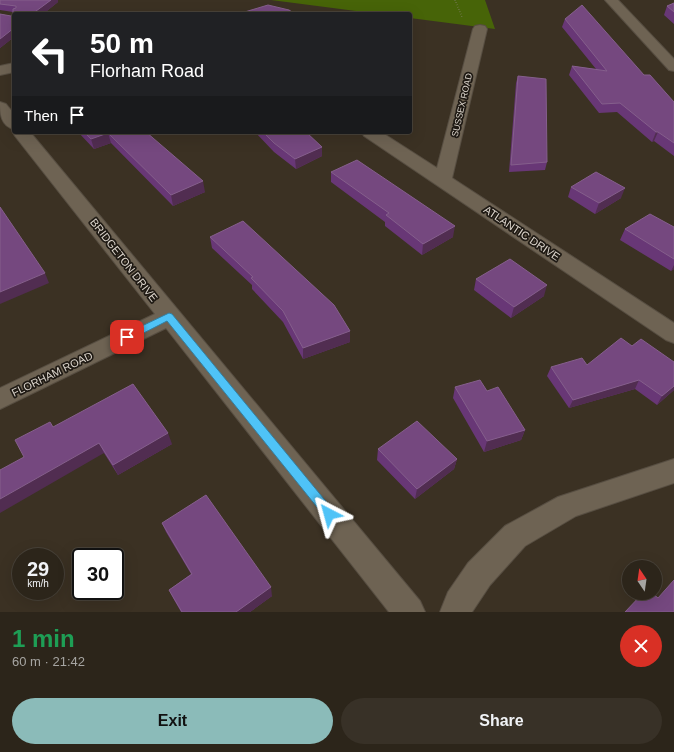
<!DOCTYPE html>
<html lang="en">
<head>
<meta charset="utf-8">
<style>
	body { margin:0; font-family:Arial,sans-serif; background:#383127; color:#f1f3f6; height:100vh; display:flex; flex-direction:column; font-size:15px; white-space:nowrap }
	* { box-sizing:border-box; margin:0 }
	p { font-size:13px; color:#a6a5a2 }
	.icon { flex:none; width:22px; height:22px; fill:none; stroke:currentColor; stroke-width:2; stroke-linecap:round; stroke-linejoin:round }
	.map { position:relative; height:612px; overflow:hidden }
	.sheet { display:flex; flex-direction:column; background:#2c251a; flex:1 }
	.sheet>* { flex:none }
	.top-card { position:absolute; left:12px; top:12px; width:400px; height:122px; border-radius:4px; box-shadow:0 4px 16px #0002,0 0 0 1px #484239; background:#202124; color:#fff; overflow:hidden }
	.needle { width:26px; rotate:347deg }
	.tools { position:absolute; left:622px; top:560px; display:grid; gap:8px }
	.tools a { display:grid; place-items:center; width:40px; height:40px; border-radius:50%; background:#2c251a; box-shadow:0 4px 16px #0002,0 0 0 1px #484239; font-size:20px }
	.speed { position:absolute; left:12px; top:548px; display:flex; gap:8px; font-size:20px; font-weight:700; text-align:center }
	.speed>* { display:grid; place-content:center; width:52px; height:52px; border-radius:50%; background:#2c251a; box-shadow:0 4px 16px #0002,0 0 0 1px #484239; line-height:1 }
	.speed small { font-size:10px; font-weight:400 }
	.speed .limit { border:2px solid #111; border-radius:6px; background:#fff; color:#111 }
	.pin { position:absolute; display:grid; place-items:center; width:34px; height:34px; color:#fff; margin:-17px; border-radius:8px; box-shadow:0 2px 6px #0006 }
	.me { position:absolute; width:44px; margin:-22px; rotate:321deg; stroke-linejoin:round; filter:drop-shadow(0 0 3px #0008) }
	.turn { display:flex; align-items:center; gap:14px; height:84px; padding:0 12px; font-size:18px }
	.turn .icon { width:52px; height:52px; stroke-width:2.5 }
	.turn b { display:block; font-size:28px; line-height:34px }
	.then { display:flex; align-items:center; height:38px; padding:0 12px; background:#0003; gap:8px; font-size:15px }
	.round { display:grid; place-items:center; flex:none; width:42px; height:42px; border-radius:21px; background:#383127 }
	.headline { display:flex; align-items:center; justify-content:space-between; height:68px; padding:0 12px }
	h1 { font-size:24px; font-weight:700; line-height:30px; color:#1e9e55 }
	.cta { display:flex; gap:8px; margin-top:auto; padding:8px 12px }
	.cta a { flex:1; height:46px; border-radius:24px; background:#8bbbb9; color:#111; font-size:16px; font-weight:700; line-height:46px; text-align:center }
	.cta a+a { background:#383127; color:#f1f3f6 }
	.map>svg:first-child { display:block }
	.green { fill:#476408 }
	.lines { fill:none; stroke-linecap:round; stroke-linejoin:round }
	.minor-casing { stroke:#574e42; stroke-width:2 }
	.tertiary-casing { stroke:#574e42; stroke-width:2 }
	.path { stroke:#8a8176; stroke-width:1.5; stroke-dasharray:0.5 2; stroke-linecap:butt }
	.minor { fill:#6e6353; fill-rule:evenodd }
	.tertiary { fill:#6e6353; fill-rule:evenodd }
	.wall { fill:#683776 }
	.shaded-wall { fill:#512d51 }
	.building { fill:#75487f; stroke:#855f8c }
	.route { fill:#4fc3f7; stroke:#337fa1 }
	.labels { text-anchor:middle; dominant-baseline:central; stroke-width:3.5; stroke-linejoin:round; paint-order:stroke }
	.far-street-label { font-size:9px; fill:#ded7ce; stroke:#1f1a14 }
	.street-label { font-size:11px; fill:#ded7ce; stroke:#1f1a14 }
</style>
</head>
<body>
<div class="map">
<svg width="674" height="612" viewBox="0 0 674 612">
	<rect width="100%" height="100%" fill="#3b3123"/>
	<path class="green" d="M271,0H485L495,29L410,18V14H379Z"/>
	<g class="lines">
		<g class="minor-casing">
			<path id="minor" d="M605,0H618L674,59V71L669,70Z
				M480,25L485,26L487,29L452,178L674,323V343L666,340L364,136L362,132H381L437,168L473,29L475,26Z
				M14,63V72L0,75V66Z
				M0,102L6,104L14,114V129C1,126 0,114 0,102Z
				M14,130V132H30L420,601L425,612H389L166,328L0,409V388L155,314L15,136L13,132Z"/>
		</g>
		<g class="tertiary-casing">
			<path id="tertiary" d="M674,459V483L576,516L525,546L490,585L472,612H440L448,592L468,563L505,526L558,497Z"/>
		</g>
		<path class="path" d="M455,0L462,17"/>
		<use href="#minor" class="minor"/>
		<use href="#tertiary" class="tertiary"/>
	</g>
	<path class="wall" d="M0,0H58V2L43,14H14V37L0,48V14L11,16L13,14V12L0,10Z
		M674,3V24L664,15L667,6Z
		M565,19L644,75L674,102V156L654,141L652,142L617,112L599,113L569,75L572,66L596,69L562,27Z
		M518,76L547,162L545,170L509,172L516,83Z
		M78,132H146L205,192L173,206L111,143L94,149Z
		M255,132H306L322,147V156L296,169L274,152Z
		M331,172L453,237L422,255L385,226V222L331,182Z
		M571,187L621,198L595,214L568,197Z
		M674,227V269L671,271L620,240L625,229Z
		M210,237L350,342L303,359L283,322L252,289V285L212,248Z
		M476,279L544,296L511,318L474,290Z
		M632,346L674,362V390L657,405L635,389L569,408L547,376L551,367L587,365Z
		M455,387L487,391L525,430L521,440L484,452L453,398Z
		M53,427L172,444L118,475L104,453L24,457Z
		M378,449L457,459L454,469L415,499L377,460Z
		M162,523L272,596L250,612H181L173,598L169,590L191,574L166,532Z"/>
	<path class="shaded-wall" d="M51,0H58V2L43,14H32Z
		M14,28V37L0,48V39Z
		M656,132H658L654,141L652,142Z
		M108,133L111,143L94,149L91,139Z
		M322,147V156L296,169L295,159Z
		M203,181L205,192L173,206L171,195Z
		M625,188L621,198L595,214L599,203Z
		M455,226L453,237L422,255L423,244Z
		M674,265V269L671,271Z
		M45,273L49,283L0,304V292Z
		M547,285L544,296L511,318L514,307Z
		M350,331V342L303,359V348Z
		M639,380L635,389L569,408L573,400Z
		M674,386V390L657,405L662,396Z
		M525,430L521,440L484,452L487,441Z
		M168,433L172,444L118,475L113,465Z
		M99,443L104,453L0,513V499Z
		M457,459L454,469L415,499L417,489Z
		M271,587L272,596L250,612H236Z"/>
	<path class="building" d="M0,0H51L32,14H14V28L0,39V14L11,16L13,14V9L16,8V6L0,4Z
		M674,3V12L667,6Z
		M268,5L289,10L295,14H238Z
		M582,5L644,75H650L674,102V143L658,132H656L620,103L602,104L572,66L607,71L565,19Z
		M518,76L546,79L547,162L511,165Z
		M84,132H146L203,181L171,195L108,133L91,139Z
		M263,132H306L322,147L295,159L274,143Z
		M357,160L455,226L423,244L386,215L389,213L331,172Z
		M596,172L625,188L599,203L571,187Z
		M0,207L45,273L0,292Z
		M650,214L674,227V259L625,229Z
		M243,221L334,305L350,331L303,348L283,311L251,278L253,277L210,237Z
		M510,259L547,285L514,307L476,279Z
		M621,338L632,346L641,339L674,362V386L662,396L639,380L573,400L551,367L582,358L587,365Z
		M480,380L487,391L498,387L525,430L487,441L455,387Z
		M133,384L168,433L113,465L99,443L0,499V470L24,457L15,440L50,422L53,427Z
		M417,421L457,459L417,489L378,449Z
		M206,495L271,587L236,612H182L169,590L192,574L162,523Z
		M674,580V612H625L643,593H652L658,598Z"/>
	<path class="route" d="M169,313L172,314L333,510L335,514L333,517L329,519L325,517L167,321L130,340H123L122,337L123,335Z"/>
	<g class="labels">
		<g class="far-street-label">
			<text transform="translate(462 105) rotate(-77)">SUSSEX ROAD</text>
		</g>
		<g class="street-label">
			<text transform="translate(522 233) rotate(34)">ATLANTIC DRIVE</text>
			<text transform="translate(124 260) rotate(52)">BRIDGETON DRIVE</text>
			<text transform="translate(52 374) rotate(-26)">FLORHAM ROAD</text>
		</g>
	</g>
</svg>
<div class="tools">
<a><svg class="needle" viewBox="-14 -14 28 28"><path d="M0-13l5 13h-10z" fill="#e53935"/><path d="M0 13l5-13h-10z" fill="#a6a5a2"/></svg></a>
</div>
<div class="speed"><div>29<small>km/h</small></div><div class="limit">30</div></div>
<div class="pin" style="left:127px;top:337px;background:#d93025"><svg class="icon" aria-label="arrive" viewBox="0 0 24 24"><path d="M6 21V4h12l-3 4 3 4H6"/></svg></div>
<svg class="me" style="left:329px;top:514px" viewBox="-20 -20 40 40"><path d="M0-17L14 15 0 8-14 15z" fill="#4fc3f7" stroke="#fff" stroke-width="4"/></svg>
<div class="top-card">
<div class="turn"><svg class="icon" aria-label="left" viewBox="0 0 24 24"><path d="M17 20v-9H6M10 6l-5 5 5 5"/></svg><div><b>50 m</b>Florham Road</div></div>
<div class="then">Then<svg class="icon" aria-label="arrive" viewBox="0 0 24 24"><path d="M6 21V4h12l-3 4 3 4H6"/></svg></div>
</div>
</div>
<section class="sheet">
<div class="headline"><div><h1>1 min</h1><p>60 m · 21:42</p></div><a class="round" style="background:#d93025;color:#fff"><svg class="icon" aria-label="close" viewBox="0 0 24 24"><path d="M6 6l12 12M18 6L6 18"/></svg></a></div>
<div class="cta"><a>Exit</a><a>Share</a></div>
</section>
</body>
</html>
